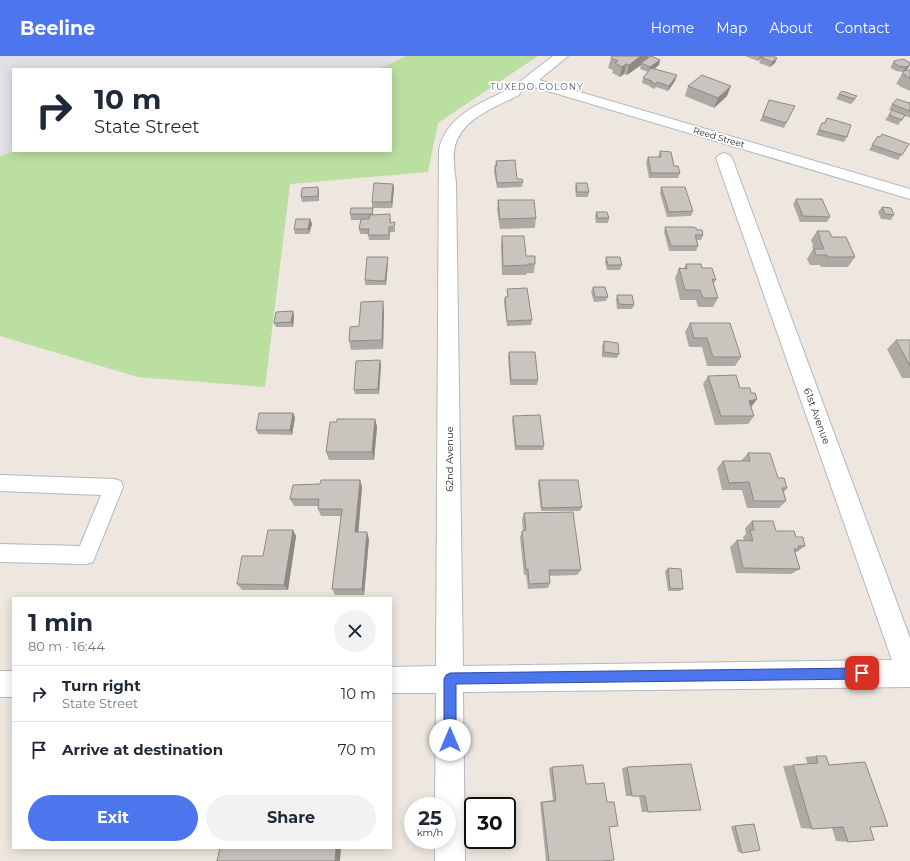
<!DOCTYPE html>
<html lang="en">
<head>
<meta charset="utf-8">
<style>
	body { margin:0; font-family:Montserrat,sans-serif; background:#f2f2f3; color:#1f2937; height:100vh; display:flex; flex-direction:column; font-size:15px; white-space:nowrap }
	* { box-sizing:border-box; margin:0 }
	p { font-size:13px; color:#747a83 }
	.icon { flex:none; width:22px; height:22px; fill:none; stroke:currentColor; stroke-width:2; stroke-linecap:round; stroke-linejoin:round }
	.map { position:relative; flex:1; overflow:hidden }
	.sheet { position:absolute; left:12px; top:541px; width:380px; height:252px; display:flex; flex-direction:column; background:#fff; border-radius:0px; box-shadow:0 2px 10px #0003 }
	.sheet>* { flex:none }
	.guide { position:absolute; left:12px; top:12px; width:380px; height:84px; border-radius:0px; box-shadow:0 2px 10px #0003; background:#fff; color:#1f2937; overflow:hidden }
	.speed { position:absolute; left:404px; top:741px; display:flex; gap:8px; font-size:20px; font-weight:700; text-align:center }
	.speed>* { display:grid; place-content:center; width:52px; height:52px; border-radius:50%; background:#fff; box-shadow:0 2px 10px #0003; line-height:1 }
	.speed small { font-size:10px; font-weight:400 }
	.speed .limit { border:2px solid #111; border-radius:6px; background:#fff; color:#111 }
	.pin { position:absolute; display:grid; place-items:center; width:34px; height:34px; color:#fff; margin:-17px; border-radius:8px; box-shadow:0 2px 6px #0006 }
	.me { position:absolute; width:44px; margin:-22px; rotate:0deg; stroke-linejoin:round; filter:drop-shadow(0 0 3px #0008) }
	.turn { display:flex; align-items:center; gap:14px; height:84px; padding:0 16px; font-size:18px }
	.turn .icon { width:52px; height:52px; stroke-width:2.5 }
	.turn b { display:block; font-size:28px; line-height:34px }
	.round { display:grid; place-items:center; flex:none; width:42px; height:42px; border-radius:21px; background:#f2f2f3 }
	.summary { display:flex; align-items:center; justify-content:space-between; height:68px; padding:0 16px }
	h1 { font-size:24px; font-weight:700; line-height:30px }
	.action { display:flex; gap:8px; margin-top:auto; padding:8px 16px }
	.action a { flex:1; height:46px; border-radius:24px; background:#4c75ee; color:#fff; font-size:16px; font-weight:700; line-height:46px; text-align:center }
	.action a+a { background:#f2f2f3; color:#1f2937 }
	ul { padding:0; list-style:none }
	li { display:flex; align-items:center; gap:12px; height:56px; padding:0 16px; border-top:1px solid #e0e1e3 }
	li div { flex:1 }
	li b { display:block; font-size:15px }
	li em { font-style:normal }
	header { display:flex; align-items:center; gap:24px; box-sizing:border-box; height:56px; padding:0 20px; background:#4c75ee; color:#fff }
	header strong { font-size:19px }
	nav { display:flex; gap:22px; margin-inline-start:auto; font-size:14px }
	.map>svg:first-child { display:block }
	.industrial { fill:#e1e0e6 }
	.green { fill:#badfa1 }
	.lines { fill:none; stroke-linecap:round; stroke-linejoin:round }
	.lane-casing { stroke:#b3b7bf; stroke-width:2 }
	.street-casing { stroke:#b3b7bf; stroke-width:2 }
	.lane { fill:#fff; fill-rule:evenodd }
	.street { fill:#fff; fill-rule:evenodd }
	.wall { fill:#ada9a3 }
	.shaded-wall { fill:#8d8a85 }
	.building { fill:#c9c5be; stroke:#8d8a85 }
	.route { fill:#4c75ee; stroke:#314c9b }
	.labels { text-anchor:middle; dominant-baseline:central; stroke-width:3.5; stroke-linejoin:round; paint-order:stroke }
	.far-neighbourhood-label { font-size:9px; letter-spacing:1px; fill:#4f5a7b; stroke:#fff }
	.far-street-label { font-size:9px; fill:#2d2d2d; stroke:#fff }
	.street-label { font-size:10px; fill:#2d2d2d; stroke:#fff }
</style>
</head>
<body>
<header>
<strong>Beeline</strong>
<nav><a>Home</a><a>Map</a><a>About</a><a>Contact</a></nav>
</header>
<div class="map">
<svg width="910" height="805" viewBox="0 0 910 805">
	<rect width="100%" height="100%" fill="#ede7e0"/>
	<path class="industrial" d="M0,0H407L378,13H13L14,95L0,101Z"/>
	<path class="green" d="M407,0H538L438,67L428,116L290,128L265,331L138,321L0,280V101L14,95H391V13H378Z"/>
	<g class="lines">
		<g class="lane-casing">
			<path id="lane" d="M0,419L114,423L121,425L123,431L93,506L86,508L0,506V488L80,490L101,439L0,435Z"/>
		</g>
		<g class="street-casing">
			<path id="street" d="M553,0H568L539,24L910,133V143L531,30L523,34L519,33L521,36L519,39C496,51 462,62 455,90C452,102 455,115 456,127L463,610L892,604L716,102L719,99L724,97L729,99L732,102L910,582V631L463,636L465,805H435V784H447V750H435L436,637H391V611L436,610L439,94C445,65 471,51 495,40C502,36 510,31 518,33L516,30L518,27Z
				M0,615H13V641H0Z"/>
		</g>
		<use href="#lane" class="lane"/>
		<use href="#street" class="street"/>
	</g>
	<path class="wall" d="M612,0H654L653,1L660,4L659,9L654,13L675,25L668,35L656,31L654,33L650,31V30L642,27L643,22L648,16L640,13L641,9L627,19L624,18L620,21L612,17L613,14L608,12L611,2Z
		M745,0H773L777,2L775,7L770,11L759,7L761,3L758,5Z
		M894,5L910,9L906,14L908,15L910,13V35L899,30V29L896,28L902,18L904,15L903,16L896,15L891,12V10Z
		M688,30L727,40L714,52L685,40Z
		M839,38L857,40L854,45L851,48L836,43Z
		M910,46V62L905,60L898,69L885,64L892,55L889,54L892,48L909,47Z
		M767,49L795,50L784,72L760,65Z
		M827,62L847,81L844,86L816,79L822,67H824Z
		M878,80L909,88L898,104L869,94Z
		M660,95L674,110L680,117L678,122H649L646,106L648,101H658Z
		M496,105L517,123L523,126L522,131L497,132L494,115Z
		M576,127L589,136L588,141H576L575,132Z
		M393,128L394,133L392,152H372V146Z
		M661,131L693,155L691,160L667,161L660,137Z
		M319,136V145L302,146L301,141Z
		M796,143L830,161L827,166H800L793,148Z
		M498,144L536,162L535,172L500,173L497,154Z
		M882,151L894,159L891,164L881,163L878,156Z
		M373,152V159L391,163V167L395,172V176H390V184H369L368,178H360L359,173L361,164H351L350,158Z
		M596,156L609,162L608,167H596L595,161Z
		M310,163L312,168L309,178H295L294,173Z
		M665,171L697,174L703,179L701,184H697L698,190L696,195H669L664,176Z
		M817,175L832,181L855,201L848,211H821L820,209H810L807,203L813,193L812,191L813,189L811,184Z
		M502,180L535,208L534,217H527L526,219H502L501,190Z
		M606,201L622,209L620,214H607L605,206Z
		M388,206L386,229H365V224Z
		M686,208L702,212L716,224L713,228L718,242L713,251H698L696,244H680L675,222L679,212H684Z
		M593,231L608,241L606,245L594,246L591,236Z
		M507,233L532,264L531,269L507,270L504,246L505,241H507Z
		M617,239L634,249L632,253H617L616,243Z
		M293,255L294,260L293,271H276L274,267Z
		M384,255L383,293L351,294L349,285L359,270Z
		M690,267L741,301L735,310H707L702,291H689L685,276Z
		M896,284H910V322H902L887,293Z
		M604,285L619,298L617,302L602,301V290Z
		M509,296L538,324L537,329H510L508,301Z
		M381,309L379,338H355L354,334Z
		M708,320L740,332L757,343L751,351L754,360L748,368L715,369L703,328Z
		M513,360L544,390L543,394H515L512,364Z
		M295,361L292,379L258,378L256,374Z
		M375,363L377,371L374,404H329L326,396L337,366Z
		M748,397L778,422L787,432L784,436L786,445L779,452H747L742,434H722L717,412L723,405H741Z
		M539,424L582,451L580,455H541L538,428Z
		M362,431L358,476L369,483L364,539H335L332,533L341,460H321L318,453V450H294L290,443Z
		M524,457L581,514L577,519L549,520L550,527L548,532L528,533L526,519H524L520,481L522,475H523L522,464Z
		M752,465L776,475L796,481L805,490L797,496H795L800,513L791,518L736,517L730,491L737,484L744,485L743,481L746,478L745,472Z
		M293,474L296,480L288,534H242L237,528L263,500Z
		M668,512L683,533L680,535H668L665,515Z
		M816,700L829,709L870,771L848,786L836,785L832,772L812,773L801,772L783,710L808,708L805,701Z
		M691,708L648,756H642L639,740H626L622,712L627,711Z
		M552,711L586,728L607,746H614L601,805H546L540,746L553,744L549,712Z
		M749,768H754L742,797L738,796L731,770Z"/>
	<path class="shaded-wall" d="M641,0H648L647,4L641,7V9L627,19L629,9Z
		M760,0H764L761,1L758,5Z
		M777,2L775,7L770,11L772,6Z
		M660,4L659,9L649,17L650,11Z
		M626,8L624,18L620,21L622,11Z
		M910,9L907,14L903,16L906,11Z
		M677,19L675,25L668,35L669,30Z
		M731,30L727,40L714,52L718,42Z
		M393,128L394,133L392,152L391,146Z
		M318,131L319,136V145L318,140Z
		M310,163L312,168L309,178L308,173Z
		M388,201V206L386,229L385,225Z
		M383,245L384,255L383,293L382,284Z
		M293,255L294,260L293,271L291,266Z
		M380,304L381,309L379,338L378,333Z
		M757,343L751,351L749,345Z
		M293,357L295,361L292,379L290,374Z
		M375,363L377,371L374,404L372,396Z
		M360,424L362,431L358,482L355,476Z
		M293,474L296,480L288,534L284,529Z
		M367,476L369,483L364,539L362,533Z
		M336,792H341L340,805H335Z"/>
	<path class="building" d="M612,0H641L629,9L626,8L622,11L615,7L618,5L611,2Z
		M651,0L660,4L650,11L641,7Z
		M763,0H773L777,2L772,6L761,1Z
		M903,3L909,6L910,9L906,11L899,10L894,7V5Z
		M651,12L677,19L669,30L657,26L656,28L651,26L652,25L643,22Z
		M910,13V22L905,20L906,19L902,18L905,14L908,15Z
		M702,19L731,30L718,42L688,30Z
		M842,35L857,40L854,43L839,38Z
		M897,43L909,47L910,46V55L892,48Z
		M769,44L795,50L786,67L763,60Z
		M892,54L905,59L902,64L889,59Z
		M827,62L851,69L847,81L819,74L822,67H825Z
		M882,78L909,88L902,99L872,89L878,80L880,81Z
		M660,95L671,96L674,110H678L680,117H651L648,101H661Z
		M515,104L517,123H522L523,126L497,127L495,110H497L496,105Z
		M374,127L393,128L391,146H372Z
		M576,127H587L589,136H577Z
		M318,131V140L301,141L302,132Z
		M661,131H685L693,155L669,156Z
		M796,143H822L830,161L803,160Z
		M498,144H534L536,162L500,163Z
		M882,151L891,152L894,159L885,158Z
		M351,152H373L372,158H350Z
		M596,156H607L609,162H598Z
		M390,158V167L395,166L394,171H389V179H368L369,173H359L361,163H369L370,159Z
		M296,163H310L308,173H294Z
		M665,171H692L696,172L697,174H702L703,179H695L698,190H671Z
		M817,175H829L832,181H846L855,201H827V199H816L814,193H824L819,181H820Z
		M502,180H524L526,200H535V208H528V209L503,210Z
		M367,201H388L385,225L365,224Z
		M606,201H620L622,209H608Z
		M686,208H701L702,212H712L716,224L712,223L718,242H703L700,234H685L679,212L687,213Z
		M593,231H605L608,241H595Z
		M527,232L532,264L507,265L505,241H508L507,233Z
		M617,239H632L634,249L619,248Z
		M383,245L382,284L349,285L350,271L359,270L361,246Z
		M293,255L291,266L274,267L276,256Z
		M690,267H730L741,301H713L707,282H694Z
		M896,284H910V310Z
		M604,285L618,287L619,298L604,296Z
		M509,296H535L538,324H511Z
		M380,304L378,333L354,334L356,305Z
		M736,319L740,332H750L751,337H755L757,343L749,345L754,360H721L708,320Z
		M259,357H293L290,374H256Z
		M540,359L544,390H516L513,360Z
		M337,363H375L372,396H326L330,366H337Z
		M748,397H770L778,422H784L787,432H782L786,445H754L749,426L729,427L723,405H750Z
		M321,424H360L355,476H367L362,533H332L342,453H318L319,443H290L293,429L320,428Z
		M539,424H578L582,451L542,452Z
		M573,456L581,514H549L550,527L529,528L528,513L526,514L522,475L526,474L524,457Z
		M752,465H773L776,475H794L796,481H803L805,490H798L799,493H794L800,513L743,512L737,484L753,485L750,474H754Z
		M268,474H293L284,529L237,528L242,500H263Z
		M668,512L681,513L683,533L670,532Z
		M816,700H826L829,709L865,706L888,770L870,771L874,784L848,786L843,771L812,773L793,709L818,707Z
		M691,708L701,754L648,756L645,740H632L627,711Z
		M583,709L586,728L604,727L607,746H614L618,770L609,771L614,804L601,805H549L542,746L556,745L552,711Z
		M754,768L760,794L742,797L735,770Z
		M220,792H336L335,805H217Z"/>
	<path class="route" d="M862,612L866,613L868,617L866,621L862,623L456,628V684L454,688L450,690L446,688L444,684V623L446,619L450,617Z"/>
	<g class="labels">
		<g class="far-neighbourhood-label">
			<text x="537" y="30">TUXEDO COLONY</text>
		</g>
		<g class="far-street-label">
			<text transform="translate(719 81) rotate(16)">Reed Street</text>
		</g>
		<g class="street-label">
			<text transform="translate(817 360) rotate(70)">61st Avenue</text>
			<text transform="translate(449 403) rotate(-90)">62nd Avenue</text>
		</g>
	</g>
</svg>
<div class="speed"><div>25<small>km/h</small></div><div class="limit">30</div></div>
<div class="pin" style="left:862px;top:617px;background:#d93025"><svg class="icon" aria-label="arrive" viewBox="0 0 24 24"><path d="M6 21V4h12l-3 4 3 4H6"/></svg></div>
<svg class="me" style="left:450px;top:684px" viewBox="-20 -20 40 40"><circle r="19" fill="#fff"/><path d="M0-13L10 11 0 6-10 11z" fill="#4c75ee"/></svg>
<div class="guide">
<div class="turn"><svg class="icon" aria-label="right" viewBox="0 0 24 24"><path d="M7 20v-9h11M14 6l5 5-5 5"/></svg><div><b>10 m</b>State Street</div></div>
</div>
<section class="sheet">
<div class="summary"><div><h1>1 min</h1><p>80 m · 16:44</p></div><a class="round"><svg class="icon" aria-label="close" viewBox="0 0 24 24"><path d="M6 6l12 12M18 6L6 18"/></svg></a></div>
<ul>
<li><svg class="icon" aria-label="right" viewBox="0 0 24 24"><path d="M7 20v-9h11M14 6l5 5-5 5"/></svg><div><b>Turn right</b><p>State Street</p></div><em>10 m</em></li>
<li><svg class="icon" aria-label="arrive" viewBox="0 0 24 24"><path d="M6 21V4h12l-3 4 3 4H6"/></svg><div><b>Arrive at destination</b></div><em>70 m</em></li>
</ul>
<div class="action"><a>Exit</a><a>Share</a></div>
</section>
</div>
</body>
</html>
